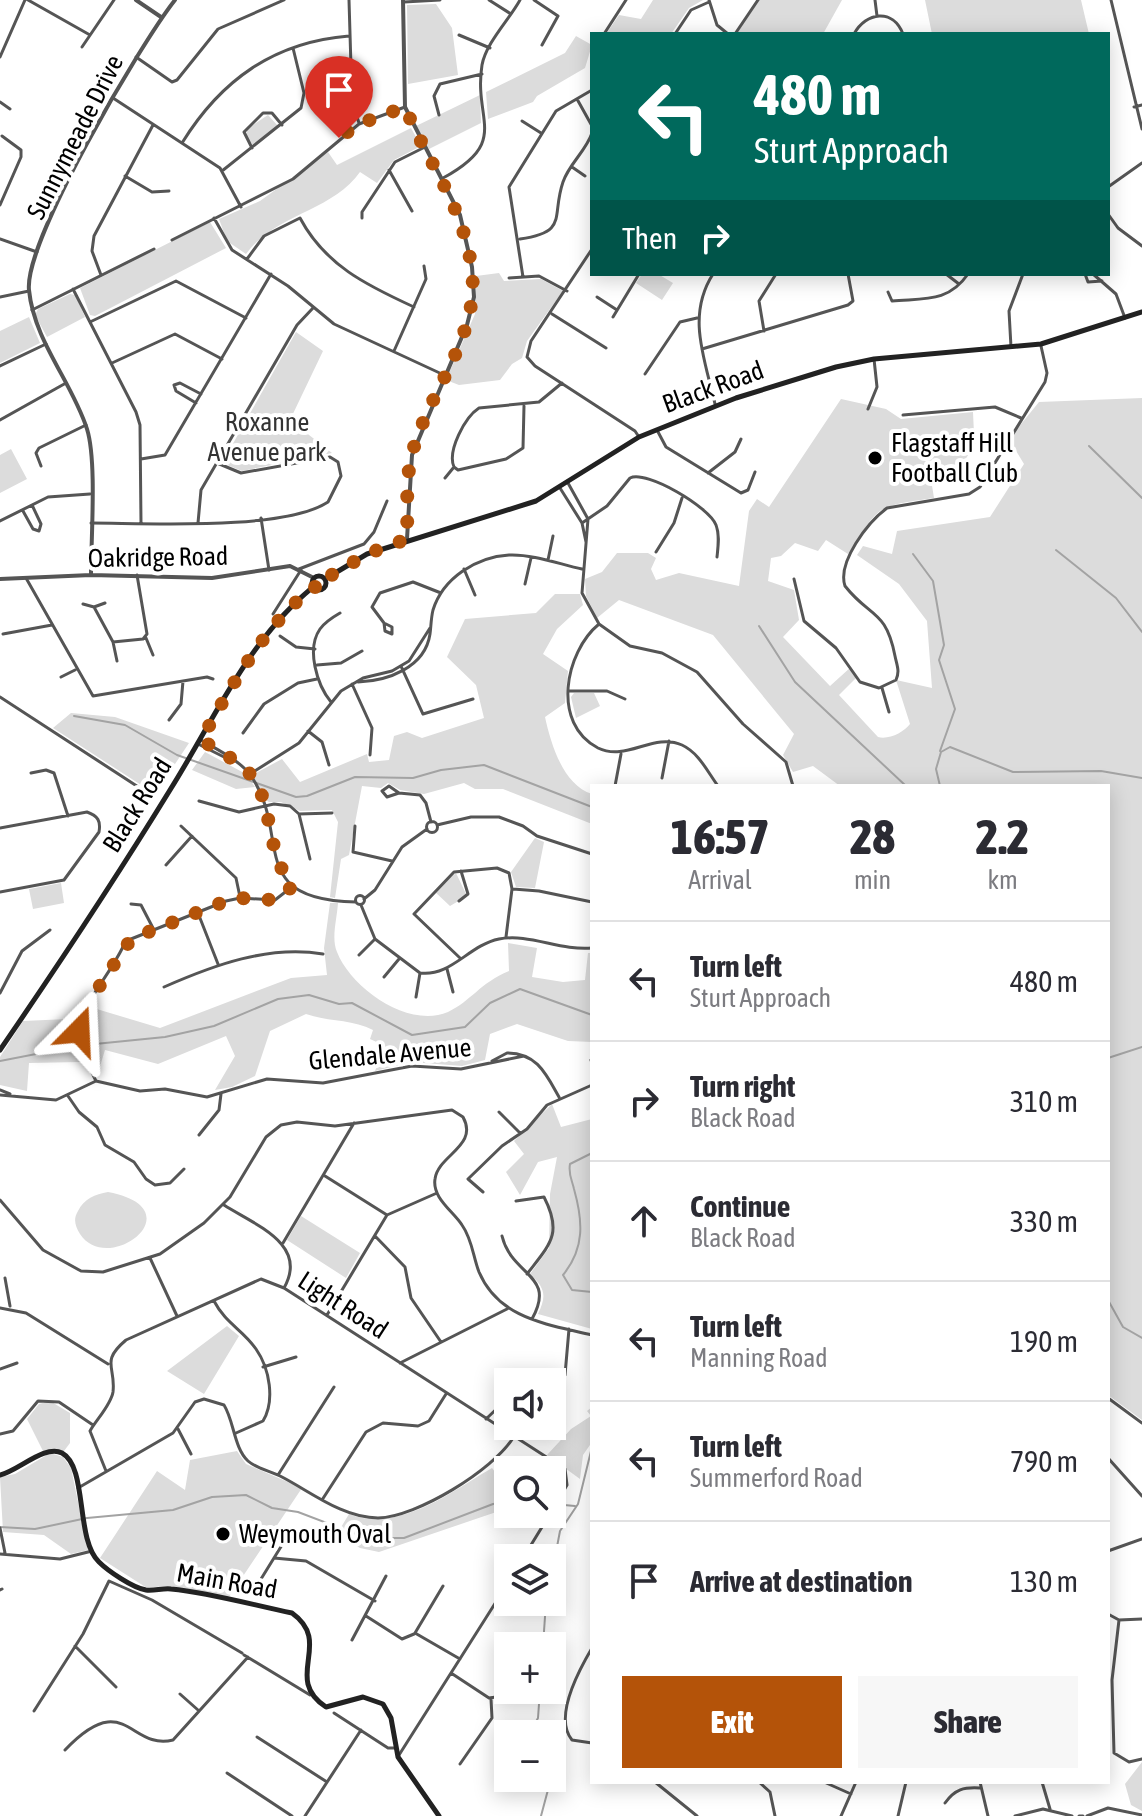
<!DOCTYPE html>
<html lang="en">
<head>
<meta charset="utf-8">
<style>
	body { margin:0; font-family:"Asap Condensed",sans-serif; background:#f7f7f7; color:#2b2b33; height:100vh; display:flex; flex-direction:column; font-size:30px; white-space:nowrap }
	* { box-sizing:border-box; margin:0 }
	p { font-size:26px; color:#7c7c81 }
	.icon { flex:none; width:44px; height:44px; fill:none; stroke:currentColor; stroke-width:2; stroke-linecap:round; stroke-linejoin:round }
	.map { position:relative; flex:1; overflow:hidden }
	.sheet { position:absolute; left:590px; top:784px; width:520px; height:1000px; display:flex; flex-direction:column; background:#fff; border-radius:0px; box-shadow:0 4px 20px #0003 }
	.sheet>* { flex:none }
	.banner { position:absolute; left:590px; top:32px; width:520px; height:244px; border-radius:0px; box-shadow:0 4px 20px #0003; background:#00695c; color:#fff; overflow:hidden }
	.tools { position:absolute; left:494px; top:1368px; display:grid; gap:16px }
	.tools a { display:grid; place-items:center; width:72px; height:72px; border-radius:0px; background:#fff; box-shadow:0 4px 20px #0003; font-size:40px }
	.pin { position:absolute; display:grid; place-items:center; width:68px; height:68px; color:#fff; margin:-82px -34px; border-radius:50% 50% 50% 0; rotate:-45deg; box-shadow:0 0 8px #0007 }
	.pin .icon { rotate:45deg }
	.me { position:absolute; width:88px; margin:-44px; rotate:21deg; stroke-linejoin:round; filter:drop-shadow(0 0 6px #0008) }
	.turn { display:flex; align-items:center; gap:28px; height:168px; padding:0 32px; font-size:36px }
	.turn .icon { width:104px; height:104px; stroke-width:2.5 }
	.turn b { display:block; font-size:56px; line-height:68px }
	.then { display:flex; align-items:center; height:76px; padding:0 32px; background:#0003; gap:16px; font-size:30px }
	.eta { display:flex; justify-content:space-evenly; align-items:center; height:136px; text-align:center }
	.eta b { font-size:48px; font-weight:800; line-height:56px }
	.cta { display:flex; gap:16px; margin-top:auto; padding:16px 32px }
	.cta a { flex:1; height:92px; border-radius:0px; background:#b45309; color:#fff; font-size:32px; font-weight:800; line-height:92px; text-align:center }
	.cta a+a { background:#f7f7f7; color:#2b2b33 }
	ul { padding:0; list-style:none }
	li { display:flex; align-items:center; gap:24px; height:120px; padding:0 32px; border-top:2px solid #e1e1e2 }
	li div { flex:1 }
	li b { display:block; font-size:30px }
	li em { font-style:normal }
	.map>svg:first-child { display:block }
	.green { fill:#dcdcdc }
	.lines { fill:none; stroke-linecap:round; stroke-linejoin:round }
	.stream { stroke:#a3a3a3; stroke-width:2 }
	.minor { stroke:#555; stroke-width:3 }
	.tertiary { stroke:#555; stroke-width:4 }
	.secondary { stroke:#222; stroke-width:5 }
	.route { stroke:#b45309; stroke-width:14; stroke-dasharray:0 25.2 }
	.poi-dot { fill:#000; stroke:#fff; stroke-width:3 }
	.labels { text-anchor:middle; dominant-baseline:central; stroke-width:8; stroke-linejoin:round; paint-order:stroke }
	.street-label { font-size:26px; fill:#000; stroke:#fff }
	.park-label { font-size:26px; fill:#333; stroke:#fff }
	.poi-label { font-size:26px; fill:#000; stroke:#fff; text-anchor:start }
</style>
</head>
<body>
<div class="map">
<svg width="1142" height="1816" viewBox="0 0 1142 1816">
	<rect width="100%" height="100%" fill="#fff"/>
	<path class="green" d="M653,0H703L689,8L671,34H606L619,15L641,19Z
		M758,0H842L823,34H735Z
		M925,0H1081L1089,34H932Z
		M436,4L452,28L458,75L408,84L407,5Z
		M576,36L592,45L585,68L537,96L533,102L488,119L486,92L565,53Z
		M480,95L481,123L429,149L416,126Z
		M268,115L278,126L253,145L246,136L247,129Z
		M411,128L421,146L394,160L377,183L360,172C333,211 275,214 246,254L227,241L219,219L260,201L328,152L337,165Z
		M210,222L226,248L95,316L90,315L80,288Z
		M499,273L504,281L541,279L563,291L527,341L522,358L512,364L500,380L459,385L446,380L475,314L476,276Z
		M642,274H658L673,283L662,300L636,283Z
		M70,294L75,295L85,317L47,337L35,315L38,309Z
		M29,317L40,343L0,363V331Z
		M296,332L323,351L290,420L332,453L242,471L222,463Z
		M1142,398V1420L1108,1395V786H840L813,766L793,772L783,755L794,734L713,635L619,600L597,618L586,596L585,579L602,572L617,553H648L656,558L651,569L656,580L679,573L739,586L749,511L757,499L769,507L841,399L886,409L901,419L973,412L974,434L980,437L959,469L930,473L934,498C874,507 881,504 848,554L826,540L818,551L795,543L781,556L771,558L768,581L794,590L799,620L783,637L830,686L851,667L857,677L839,695L878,737C889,740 904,732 910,724L896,680L932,688L927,621L899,584L857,555L863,546L892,554L897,531L990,517L1024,464L1009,439L1039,402Z
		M11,449L27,479L0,493V455Z
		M555,594H580L583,605L557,629L543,654L568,671L565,703L545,717C551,744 563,785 592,794V824L503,789H475L464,783L424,794L400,790L388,783L381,788L362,786L349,855L341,859L335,898L330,897L338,822L332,810L300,811L281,802H269L264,799L254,778L256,773L282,759L300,782L367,754L369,762L389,760L394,736L407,732L422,738L484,718L476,685L447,657L465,619L536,613Z
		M574,693H594L600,706L576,718L571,697Z
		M71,713L115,717L189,743L155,794L53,728Z
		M205,752L246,774L255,787L236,789L192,770Z
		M535,838L544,842L535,888L516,887L511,872Z
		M456,873L467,896L450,906L434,891Z
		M61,883L64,903L33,909L29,889Z
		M330,903H338C337,919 331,938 337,952C351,988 408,1029 448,1012C471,1001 480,983 509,971L508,943L537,948L532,977L563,982L585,980L588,953H592V1042L568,1041L517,1024L490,1034L485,1060L462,1066L411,1062L375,1071L385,1046L370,1039L373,1030C352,1019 329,1022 306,1014L270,1031L255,1076L232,1087L215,1090L235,1056L226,1036L158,1064L105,1050L97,1076L82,1037L90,1007L160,1028L291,978L327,975L324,948Z
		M68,1019L77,1021L80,1062L29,1063L27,1091L0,1085V1057L23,1021Z
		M552,1104L561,1127L592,1119V1329L538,1314C547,1295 545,1288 530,1274L549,1248L550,1194L557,1157L538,1162L520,1195L506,1172L524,1154L514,1141Z
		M108,1192C197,1209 108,1277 80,1234C75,1226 73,1219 78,1211C84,1199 95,1194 108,1192Z
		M301,1216L360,1253L346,1278L287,1240Z
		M227,1326L239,1336L204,1394L167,1371Z
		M50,1401L70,1413V1443L64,1451H43L27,1419L39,1404Z
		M592,1407V1442L583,1455L580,1479L547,1455L571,1429L591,1416L587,1411Z
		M237,1451L246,1464L302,1488L229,1597L164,1586L147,1588L100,1558L157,1471L185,1490L190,1460Z
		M50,1453L63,1457L71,1468L88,1550L71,1554L44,1535L3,1532L0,1477L15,1474Z
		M492,1468L502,1481L508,1479V1508L379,1552L360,1548L337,1534L349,1514C398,1534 452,1491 492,1468Z
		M1142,1762V1811L1131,1805L1125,1784Z"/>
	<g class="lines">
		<path class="stream" d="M1089,446L1142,498
			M1056,550L1116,598L1142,632
			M913,554L933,581L944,645L939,660L955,709L940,751
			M759,626L795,682L906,786
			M74,716L125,725L177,755L296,797L307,796L355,777L413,778L441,770L484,765L592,807
			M940,786L936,769L941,752L950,747L1013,772L1101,771L1142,778
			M85,1045L165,1037L214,1026L278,999L309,995L339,1004L352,1003L412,1035L465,1027L490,1003L520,989L592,1015
			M1108,1058L1142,1047
			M0,1061L77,1046
			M592,1153L570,1164C568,1174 572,1180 574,1189C583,1221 585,1248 563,1275L572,1290L592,1292
			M1108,1300L1123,1327L1142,1338
			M552,1504H553
			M564,1505L575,1506
			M0,1527L35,1529L87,1518L173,1510L212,1497L246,1495L272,1508L298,1512L353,1533L373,1538H404L493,1504L508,1502
			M552,1573L560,1531L578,1504L592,1447
			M543,1646L546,1602
			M529,1734L538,1718L540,1690
			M541,1816L549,1786L546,1778"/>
		<path class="minor" d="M28,0L90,35
			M349,0L352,101L359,123
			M489,0L511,14
			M534,0L558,16L542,45
			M709,0L717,25L728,34
			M875,0L877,16
			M1111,0L1142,129
			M404,2L440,0
			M604,34L626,0
			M675,34L691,10L709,2
			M735,34L758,0
			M854,34C866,12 893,8 903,34
			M459,35L490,48
			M82,47L114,0
			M592,53V74
			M0,57L25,0
			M136,57L172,82L177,80L218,29L284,0
			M113,98L220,168L241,207
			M577,99L592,126
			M0,102L10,109
			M1134,107L1142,105
			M439,115L434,96L440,84L482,74
			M522,121L541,133
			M182,143C221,80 274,42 349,36
			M252,148L244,132L263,113H272L282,125
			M572,167L585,176
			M389,170L412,211
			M222,171L301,108L304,93L293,48
			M125,176L152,192L169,191
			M443,178C511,141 473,121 482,65C486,43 509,20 520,0
			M1108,187L1142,163
			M0,205L21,157V150L2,136
			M1108,214L1118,228L1142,246
			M214,218L232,250L288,286L334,324L444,375
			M362,218V212L395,162L425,147
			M0,239L37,252
			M520,239C569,232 551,217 563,182C569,164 586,151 592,133
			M172,240L293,179L359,124L405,107
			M592,249L531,341L527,357L535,366L635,431L639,437
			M247,259L264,236L300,218C325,265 366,285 414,307
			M713,274C686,316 705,359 715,404
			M946,274L959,284
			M1085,274L1088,282L1102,281
			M1093,274L1116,294L1125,318
			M101,275L92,251L94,236L153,125
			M523,277L509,187L556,111L592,90
			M509,278L539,276L567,291
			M73,289L136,412L140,425L141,523
			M888,292L892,301C924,298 948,303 968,274
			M0,297L29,291
			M597,297L617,310
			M32,310L154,249
			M552,314L606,348
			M613,317L639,274
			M90,322L176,281L246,318
			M764,331L759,301L776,274
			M1011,347L1009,311L1023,274
			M702,349L848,305L853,301L848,274
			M394,351L426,279L424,266
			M112,363L175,334L222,359
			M0,366L46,344
			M645,374L680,322L697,318
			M196,403L176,391L174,385L180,383L201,394
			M868,409L877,387L874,359
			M903,415L995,407L1021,418
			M0,420L66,383
			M657,430L666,447L741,493L748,490L755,472
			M141,459L165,455L271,274
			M41,466L36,453L39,448L86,425
			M454,467C447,451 465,417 479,408L539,402L562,383
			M454,467L458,470L506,459L523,448L524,406
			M708,473L735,452L741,439
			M445,478L454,467
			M568,483L588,519L582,593L599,624L630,646L662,653L697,672L743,724L786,762L793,786
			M560,488L582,523L586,542
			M23,511L33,529L39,531L41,524L32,505
			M261,518L269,570
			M0,521L48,497L90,494
			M91,523C146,523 284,531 328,502L341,476L338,462L330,457L241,473L217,463
			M198,523L201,490L297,325L313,308
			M582,523L607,506L630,478C647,470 709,507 716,525C720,535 718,547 717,557
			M656,552L674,523L682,498
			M548,560L553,536
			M299,569L364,544L374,532L387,501
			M464,569L475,595
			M26,578L93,696L207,677L213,679
			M794,579L804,621L836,648L860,682L879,688L896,680C900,671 897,666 895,656C886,609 870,618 845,586C837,562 868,522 887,508L969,494L980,487L1045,382L1047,373L1041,346
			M525,584L531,558
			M83,604L94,607L113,642L143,639L147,634L137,575
			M94,607L105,603
			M273,614L301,570
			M384,623L385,631L392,634V627L384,623L372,607L380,593L413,582L441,593
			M599,624C565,652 551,724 598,748C627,762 653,732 682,745C699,753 707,771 718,786
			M3,634L52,625
			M280,636L296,647L315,649
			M146,638L153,655
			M113,642L117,661
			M317,665L341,663L362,651
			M401,666L423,714L473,699
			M61,677L75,670
			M358,682C387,681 425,668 430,634C431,627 431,618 433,610C443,578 476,557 509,555C533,554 559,564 582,569
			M352,684L372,728L370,755
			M882,688L889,712
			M568,691H607L625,699
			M0,697L146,792
			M331,702C317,685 306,649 320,629C325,622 333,617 340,613
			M169,720L181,704L183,681
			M308,731L322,742L329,765
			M243,733L264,704L298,683L317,679
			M201,740C216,749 241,761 251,776C292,835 244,900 356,902
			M198,744L226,758
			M31,773L46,770L54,773L68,816
			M250,774L299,743L341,691L363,678L392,671L409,661L430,628
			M662,778L669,741
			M615,786L621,754
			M399,793L389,786L382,791L387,797L399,793L420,795L426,803L431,822
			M199,801L239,812L274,804L290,806L299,814L310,859
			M299,814L332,813
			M426.5 827a5.5 5.5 0 1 1 11 0a5.5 5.5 0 1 1-11 0Z
			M437,825L471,817H499L523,826L537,836L592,854
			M181,826L236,878L240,897
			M355,826L353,852L392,861
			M0,828L87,812C98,816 101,821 99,832L64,880L0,892
			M166,865L192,836
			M513,889L539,891L592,902
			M355.5 900a4.5 4.5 0 1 1 9 0a4.5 4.5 0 1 1-9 0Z
			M364,899L375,890L402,847L427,829
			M459,901L468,894L461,871
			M131,904L141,905L154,930
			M361,905L375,939L420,973C451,977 469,945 499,939C529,933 560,951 592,948
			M198,913L218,964
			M359,955L375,939
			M460,958L414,914L454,872L497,868L509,873L512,889L506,937
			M447,969L453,992
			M384,977L399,959
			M164,987C214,965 268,945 323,954
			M0,993L22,951L50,930
			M416,997L420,973
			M591,1060L592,1063
			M492,1061L507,1053C537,1053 546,1074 559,1097
			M96,1081C61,1012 95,1003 124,945L131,939L226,901L240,898L275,900L293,886
			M0,1090L10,1094
			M0,1095L56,1100L96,1081L140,1091L165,1089L207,1097L267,1079L323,1083L412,1066L461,1069L524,1056
			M68,1096L79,1112L97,1127L105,1145L134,1162L146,1179L155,1185L170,1183L184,1169
			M499,1112L520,1133
			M199,1135L219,1110L221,1094
			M325,1176L387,1215L437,1193
			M483,1192L468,1179L502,1146L527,1129L547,1105L592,1085
			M0,1200L43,1250L81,1271L103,1272L160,1254L204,1223L230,1197L266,1137L281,1125L297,1122L335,1126L452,1110L463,1117C479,1146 438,1155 435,1179C432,1198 453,1211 462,1225C472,1239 473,1256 479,1272C499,1319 547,1324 592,1335
			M516,1201L544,1197C563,1234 550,1244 527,1274
			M224,1205C255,1225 309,1244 284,1288
			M375,1236L405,1267L411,1298L441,1342
			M502,1236C512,1277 557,1274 532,1319
			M283,1243L354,1123
			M150,1258L177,1316
			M5,1278L10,1306
			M214,1301C226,1324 242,1329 256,1349C270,1369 275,1401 263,1421L236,1433
			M0,1308L26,1313L108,1364
			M327,1315L387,1215
			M400,1363L507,1309
			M263,1367L296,1357
			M0,1369L17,1363
			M552,1389L565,1375L569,1329
			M1108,1398L1142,1423
			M486,1419L508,1398
			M178,1429L191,1454
			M0,1434L13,1431L38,1401L59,1402L93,1425
			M1108,1458L1142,1496
			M106,1471L90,1431C96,1420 111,1405 113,1392C116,1366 100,1362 126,1340L261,1279L284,1288L565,1469L567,1485L552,1511
			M278,1475L334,1387
			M78,1488L173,1433L195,1402L204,1399L224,1405C234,1421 234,1448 248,1461C257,1469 271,1471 282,1477C311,1492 343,1518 378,1518C417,1517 493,1470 513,1438
			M322,1500L366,1432L383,1423L418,1426L429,1421L446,1394
			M0,1528L5,1553
			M1108,1551L1142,1539
			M0,1554L60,1559L92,1551
			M274,1558L306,1561L375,1601
			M523,1558L550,1514
			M261,1579L282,1545
			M443,1586L415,1633L460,1659
			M0,1590L2,1589
			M1108,1614L1119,1620L1142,1619
			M366,1616L402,1639L414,1634
			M1119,1620L1112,1680L1114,1753L1129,1762L1142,1759
			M352,1640L386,1576
			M75,1646L116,1687
			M592,1648C579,1670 553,1717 572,1740L592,1743
			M244,1655L310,1695
			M451,1673L489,1698L496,1697L505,1685L508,1638
			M180,1694L198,1710
			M34,1711L83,1634L109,1581L152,1600L242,1653
			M334,1713L388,1748H395
			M257,1737L327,1782
			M65,1750C125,1687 130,1751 173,1740L248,1657
			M399,1755L508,1583
			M460,1764L492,1718L491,1699
			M227,1773L292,1816
			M655,1782L697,1816
			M759,1782L770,1792L775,1816
			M824,1782L851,1794
			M980,1782L988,1816
			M1042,1782L1050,1809
			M945,1803C955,1789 964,1787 980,1788
			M305,1816L361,1730
			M841,1816L856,1782
			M898,1816L906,1782
			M1015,1816L1043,1809L1072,1816
			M1079,1816H1083
			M1087,1816L1108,1808L1142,1815"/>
		<path class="tertiary" d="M136,0L161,17
			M403,0L405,107L460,215L472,267L474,297L467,325L412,455L407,539
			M91,575C91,538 97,461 87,429C72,382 34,341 29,290C24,241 141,43 175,0
			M0,579L91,575L212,578L290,566L314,578"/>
		<path class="secondary" d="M312 583a7 7 0 1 1 14 0a7 7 0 1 1-14 0Z
			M325,579L367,554L536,501L639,437L736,398L836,367L874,359L1041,344L1142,312
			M0,1050C59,964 116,878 170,790C214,720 248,640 313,587
			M0,1475C18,1471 45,1444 62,1453C88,1467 75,1539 99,1562C108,1571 133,1588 146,1590C154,1591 163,1588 171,1589C211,1593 253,1605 292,1613C334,1643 282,1678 326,1707L363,1697L383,1704L391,1718L398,1757L439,1816"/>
	</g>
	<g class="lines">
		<path class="route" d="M79,1031L85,1008L131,939L226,901L240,898L275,900L293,886C264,854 275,799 248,772C235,759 216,749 201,740C233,684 262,629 313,587H324L325,579L367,554L407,539C408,511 405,481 412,454C429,389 483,334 471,264C461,202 428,163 405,107L359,124L339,138"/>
	</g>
	<g class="poi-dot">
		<circle cx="875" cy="458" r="8"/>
		<circle cx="223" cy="1534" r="8"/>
	</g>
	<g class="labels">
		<g class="street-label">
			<text transform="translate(75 137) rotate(-63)">Sunnymeade Drive</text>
			<text transform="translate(713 387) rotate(-20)">Black Road</text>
			<text transform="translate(158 557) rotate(-1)">Oakridge Road</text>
			<text transform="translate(137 805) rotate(-58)">Black Road</text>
			<text transform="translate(390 1054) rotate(-5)">Glendale Avenue</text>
			<text transform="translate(343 1305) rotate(33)">Light Road</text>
			<text transform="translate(227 1581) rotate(10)">Main Road</text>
		</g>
		<g class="park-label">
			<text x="267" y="422">Roxanne<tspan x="267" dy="30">Avenue park</tspan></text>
		</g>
		<g class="poi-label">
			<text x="891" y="443">Flagstaff Hill<tspan x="891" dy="30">Football Club</tspan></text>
			<text x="239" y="1534">Weymouth Oval</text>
		</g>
	</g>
</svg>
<div class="tools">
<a><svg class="icon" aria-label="sound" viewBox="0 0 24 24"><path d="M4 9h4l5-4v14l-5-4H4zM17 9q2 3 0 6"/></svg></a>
<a><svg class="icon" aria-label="search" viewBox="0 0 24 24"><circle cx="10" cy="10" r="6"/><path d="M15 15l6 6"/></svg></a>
<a><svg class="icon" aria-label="layers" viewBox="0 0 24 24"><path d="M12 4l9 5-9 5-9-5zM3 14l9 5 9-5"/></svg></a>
<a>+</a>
<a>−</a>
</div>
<div class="pin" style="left:339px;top:138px;background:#d93025"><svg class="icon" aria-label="arrive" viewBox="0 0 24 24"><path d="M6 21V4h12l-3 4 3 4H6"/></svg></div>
<svg class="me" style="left:79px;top:1031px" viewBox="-20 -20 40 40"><path d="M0-17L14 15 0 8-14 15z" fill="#b45309" stroke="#fff" stroke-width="4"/></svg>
<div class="banner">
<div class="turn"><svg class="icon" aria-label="left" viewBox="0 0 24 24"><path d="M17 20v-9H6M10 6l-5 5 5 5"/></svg><div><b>480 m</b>Sturt Approach</div></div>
<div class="then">Then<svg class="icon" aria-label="right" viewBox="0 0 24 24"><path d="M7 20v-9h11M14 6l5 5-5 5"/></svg></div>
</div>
<section class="sheet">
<div class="eta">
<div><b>16:57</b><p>Arrival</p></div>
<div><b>28</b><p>min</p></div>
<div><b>2.2</b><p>km</p></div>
</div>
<ul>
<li><svg class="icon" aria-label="left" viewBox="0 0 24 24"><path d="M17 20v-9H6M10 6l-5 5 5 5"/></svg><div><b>Turn left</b><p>Sturt Approach</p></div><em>480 m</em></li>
<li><svg class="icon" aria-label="right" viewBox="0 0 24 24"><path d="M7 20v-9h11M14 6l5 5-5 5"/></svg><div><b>Turn right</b><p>Black Road</p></div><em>310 m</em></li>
<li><svg class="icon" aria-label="ahead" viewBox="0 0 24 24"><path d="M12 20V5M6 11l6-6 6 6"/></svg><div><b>Continue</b><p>Black Road</p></div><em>330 m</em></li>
<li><svg class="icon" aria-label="left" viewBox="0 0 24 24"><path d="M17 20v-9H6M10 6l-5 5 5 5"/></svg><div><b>Turn left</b><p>Manning Road</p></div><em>190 m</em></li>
<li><svg class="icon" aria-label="left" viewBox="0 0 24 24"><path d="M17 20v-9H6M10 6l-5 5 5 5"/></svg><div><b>Turn left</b><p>Summerford Road</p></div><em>790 m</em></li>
<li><svg class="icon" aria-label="arrive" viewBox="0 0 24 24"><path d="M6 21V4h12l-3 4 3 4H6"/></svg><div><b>Arrive at destination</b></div><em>130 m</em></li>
</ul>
<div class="cta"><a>Exit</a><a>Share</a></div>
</section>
</div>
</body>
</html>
